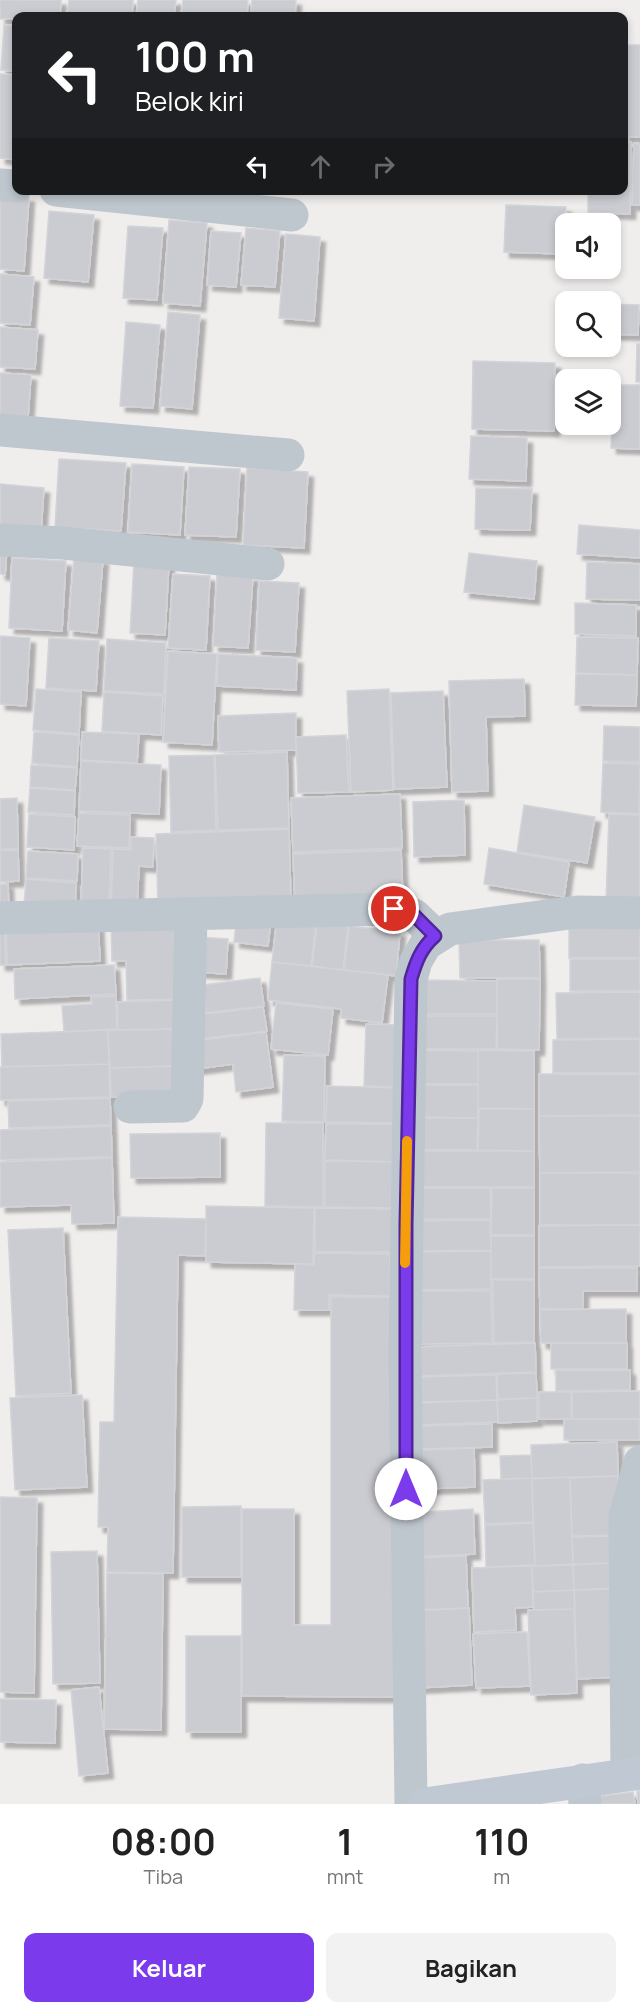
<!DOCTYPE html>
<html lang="id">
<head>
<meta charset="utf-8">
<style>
	body { margin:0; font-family:Manrope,sans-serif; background:#f2f2f2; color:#222; height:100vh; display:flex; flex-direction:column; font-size:22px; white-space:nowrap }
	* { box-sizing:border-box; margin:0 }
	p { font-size:20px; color:#767676 }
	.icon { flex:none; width:33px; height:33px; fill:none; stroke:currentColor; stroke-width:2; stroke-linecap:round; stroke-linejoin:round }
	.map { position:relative; height:1804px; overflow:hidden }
	.side { display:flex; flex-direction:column; background:#fff; flex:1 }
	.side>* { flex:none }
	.guide { position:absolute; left:12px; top:12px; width:616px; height:183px; border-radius:12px; box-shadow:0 3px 9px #0003; background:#202124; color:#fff; overflow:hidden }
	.tools { position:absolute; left:555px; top:213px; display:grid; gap:12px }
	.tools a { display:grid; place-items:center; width:66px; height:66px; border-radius:12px; background:#fff; box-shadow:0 3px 9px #0003; font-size:30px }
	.pin { position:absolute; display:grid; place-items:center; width:51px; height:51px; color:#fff; margin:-26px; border:3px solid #fff; border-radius:50%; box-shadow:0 2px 6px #0007 }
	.me { position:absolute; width:66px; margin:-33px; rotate:0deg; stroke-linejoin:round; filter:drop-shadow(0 0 4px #0008) }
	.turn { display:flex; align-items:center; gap:21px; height:126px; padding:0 24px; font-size:27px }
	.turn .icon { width:78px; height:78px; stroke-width:2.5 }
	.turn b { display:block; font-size:42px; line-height:51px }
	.lanes { display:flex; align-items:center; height:57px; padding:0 24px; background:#0003; justify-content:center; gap:30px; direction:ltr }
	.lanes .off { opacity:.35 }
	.eta { display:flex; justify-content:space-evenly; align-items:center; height:102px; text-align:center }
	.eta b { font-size:36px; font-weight:700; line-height:42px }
	.cta { display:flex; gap:12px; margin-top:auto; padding:12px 24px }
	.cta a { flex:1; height:69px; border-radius:12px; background:#7c3aed; color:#fff; font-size:24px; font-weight:700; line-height:69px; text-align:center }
	.cta a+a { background:#f2f2f2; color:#222 }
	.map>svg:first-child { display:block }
	.building { fill:#cbccd2; stroke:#d2d4d8; stroke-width:1.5; filter:url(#shadow) }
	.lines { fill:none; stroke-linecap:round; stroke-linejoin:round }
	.minor { stroke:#bfc7ce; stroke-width:33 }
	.secondary { stroke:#bfc8d3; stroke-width:33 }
	.route-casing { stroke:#51269a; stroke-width:15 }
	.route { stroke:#7c3aed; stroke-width:10 }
	.slow { stroke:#f59e0b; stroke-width:10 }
</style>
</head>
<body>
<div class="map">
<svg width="640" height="1804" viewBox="0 0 640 1804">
	<defs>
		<filter id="shadow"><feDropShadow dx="5.5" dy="5.5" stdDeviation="1.5" flood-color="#0004"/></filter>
	</defs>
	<rect width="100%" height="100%" fill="#f0eded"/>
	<path class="building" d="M0,0H61L60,16L0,19Z
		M69,0H133L132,16H67Z
		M138,0H176L174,16H136Z
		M183,0H248L247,16H181Z
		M252,0H296L295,16H251Z
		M4,25L16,26V71L1,70Z
		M624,45H640V137H624Z
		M0,74L16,75V160L0,158Z
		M624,142H631L630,214L588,212V190H624Z
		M634,143L640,144V205H632Z
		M0,194L29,197L24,271L0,269Z
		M506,205L566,207L564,254L504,252Z
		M49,211L94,215L88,282L44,278Z
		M169,220L207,223L200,306L163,303Z
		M128,226L163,228L157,300L123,298Z
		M246,228L280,231L275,287L241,285Z
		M211,231L241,233L236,287L207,285Z
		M286,234L320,237L314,321L279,318Z
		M0,274L34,277L30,325L0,323Z
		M610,304L639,305L638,335L610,334Z
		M168,312L200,315L192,409L160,406Z
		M126,322L160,325L153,408L120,406Z
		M0,327L38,330L35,369L0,367Z
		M637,344H640V382H636Z
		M473,361L555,363L554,431L472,429Z
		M0,373L31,375L28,418L0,416Z
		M613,385H640V449L611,448Z
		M471,436L527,438L526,481L469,479Z
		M59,459L126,463L121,531L55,527Z
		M132,464L184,467L180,535L128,532Z
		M189,467L240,469L236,537L185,535Z
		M247,468L308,472L304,548L243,545Z
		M0,484L44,488L41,532L0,529Z
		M476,488L532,489L530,530L475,529Z
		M579,525L640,530V558L577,554Z
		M0,548H7L5,575L0,574Z
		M469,553L537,561L534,599L464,592Z
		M74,557L103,559L97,633L68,630Z
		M12,558L66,561L62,631L9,628Z
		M134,562L169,563L165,635L130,633Z
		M587,562L640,564V600L586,599Z
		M173,574L210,576L206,650L168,648Z
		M217,574L253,576L248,648L213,646Z
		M259,581L299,583L295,652L256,650Z
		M575,603L636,605V636L575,634Z
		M0,636L30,638L26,706L0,704Z
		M577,637L638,638L637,675L576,673Z
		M49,638L99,641L96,691L46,688Z
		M107,639L166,643L164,694L104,691Z
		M168,651L217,654L212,745L163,742Z
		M218,654L297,658L296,690L217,686Z
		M576,674L637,675L636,706L575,705Z
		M524,679L525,716L486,717L488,791L452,792L449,681Z
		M36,689L81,692L79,734L33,730Z
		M389,689L393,790L351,792L347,691Z
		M443,691L447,787L394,789L391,693Z
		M104,692L163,696L161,735L102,731Z
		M296,713V750L219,752L218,716Z
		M604,726L640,727V762L603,761Z
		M34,732L79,735L77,767L32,763Z
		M82,732L139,734L137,763L81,760Z
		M346,735L349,792L298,793L296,737Z
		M287,752L289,828L218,830L215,755Z
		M214,755L216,830L171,832L169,756Z
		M81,761L161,765L159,814L79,811Z
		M603,763L640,764L639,814L601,812Z
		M31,765L77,768L75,790L30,787Z
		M30,788L75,791L74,815L28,812Z
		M400,794L402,848L293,852L291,798Z
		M17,798L18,849H0V799Z
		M464,800L465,855L414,857L413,802Z
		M524,805L595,817L587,863L517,852Z
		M79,813L130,815L129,848L77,846Z
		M29,814L75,817L74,850L27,847Z
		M609,814L640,815V903L606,902Z
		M289,829L291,903L158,908L156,834Z
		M131,837L154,838L153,867L139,866L137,908H111L113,849L131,850Z
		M83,848L111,849L109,908L81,907Z
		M489,848L569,862L564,897L484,884Z
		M0,850H18L19,881L0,882Z
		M401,850L403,899L295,903L293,854Z
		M28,851L78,854L77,881L26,878Z
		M26,879L76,883L75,910L24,907Z
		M0,884H8L9,913H0Z
		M237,915L271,919L268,946L234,942Z
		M569,916H640V958H569Z
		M277,918L316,923L311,966L272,962Z
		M98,919L100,961L7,965L6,923Z
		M181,919L183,999L127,1000L126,961H112L111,922Z
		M0,923H4L6,965H0Z
		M317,923L348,926L343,970L312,966Z
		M349,926L400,932L396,976L344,970Z
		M198,937L228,939L226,974L196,972Z
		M459,940H539L540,978H460Z
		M570,959H640V991H570Z
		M272,962L388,975L382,1023L341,1018V1009L268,1000Z
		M114,965L116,994L15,999L14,969Z
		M260,978L264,1006L206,1013L203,985Z
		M497,979H540L539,1050L497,1049Z
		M418,980L497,981V1014H418Z
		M640,992V1038L557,1039L556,993Z
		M116,996L117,1029L64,1032L62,1006L92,1004L91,997Z
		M176,1000L177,1029L118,1030L117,1002Z
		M276,1003L333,1009L328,1055L271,1049Z
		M263,1007L267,1031L200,1039L197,1015Z
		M417,1016H497L496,1049H418Z
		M366,1024L401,1025L400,1087L364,1086Z
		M177,1029L178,1066L110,1068L108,1030Z
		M108,1030L109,1064L2,1067L1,1034Z
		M266,1032L273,1087L236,1092L233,1064L197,1069L193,1041Z
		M640,1039V1073H553V1040Z
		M417,1050L478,1051V1084H417Z
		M478,1050L534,1051V1109L478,1108Z
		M284,1055L325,1056L324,1122L282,1121Z
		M109,1064L110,1097L0,1100V1067Z
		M178,1066L179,1094L111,1097L110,1068Z
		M539,1074H640V1115L539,1116Z
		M417,1085H478V1118L417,1117Z
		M327,1086L400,1088L399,1123L326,1122Z
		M110,1098L111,1125L9,1128L8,1101Z
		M479,1109H534V1151L478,1150Z
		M539,1116H640V1172L540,1173Z
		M416,1118H478L477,1150H416Z
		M266,1123H323V1207L265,1206Z
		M326,1124H400L399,1162L325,1160Z
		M111,1126L112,1157L0,1160V1130Z
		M220,1133V1177L131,1178L130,1134Z
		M421,1151H534V1187H421Z
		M112,1158L114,1223L72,1224L71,1205L0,1207V1162Z
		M325,1161L399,1162L398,1208L325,1207Z
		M540,1173H640V1225H540Z
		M417,1188H490L491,1219H417Z
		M492,1188H534V1235H491Z
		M206,1206L314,1208L313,1264L206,1262Z
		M315,1208L398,1209V1252H315Z
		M118,1217L206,1219L205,1256L178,1255L173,1573L107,1572L108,1527H98L100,1422H114Z
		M490,1220L491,1250L417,1251V1221Z
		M640,1225V1266L539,1267V1226Z
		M63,1228L71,1393L16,1396L8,1230Z
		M491,1236H534V1279H491Z
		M491,1251V1289L417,1290V1252Z
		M314,1253L390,1254V1296L329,1295V1310H294L295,1264L314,1265Z
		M539,1268H637V1291H583V1309H540Z
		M493,1280H534V1342L494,1343Z
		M416,1291H491L492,1343L417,1344Z
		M331,1297H395V1697L242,1696V1509H294V1625H331Z
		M626,1309V1343H541L540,1310Z
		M535,1343L536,1372L418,1376L417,1347Z
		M551,1343H627V1369H551Z
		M556,1370H630V1390L556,1391Z
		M536,1373L537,1398L498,1399L497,1374Z
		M496,1375L497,1400L418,1402L417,1377Z
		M640,1391V1419H572V1392Z
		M539,1392H571V1419H539Z
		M82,1395L87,1487L15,1490L10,1398Z
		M537,1398V1421L498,1423L497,1400Z
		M497,1400L498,1422L420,1425L419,1403Z
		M564,1419H639V1440H564Z
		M492,1424V1447L420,1449L419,1426Z
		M617,1442L618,1476L532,1478L531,1445Z
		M474,1448L475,1487L422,1489L420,1450Z
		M531,1455L532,1478L501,1479L500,1456Z
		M618,1476L620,1535L572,1536L570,1478Z
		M570,1477L573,1564L535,1566L532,1479Z
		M532,1478L533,1522L485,1524L483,1480Z
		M0,1497L37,1498L34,1693L0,1692Z
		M241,1506V1577H182V1507Z
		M473,1509L475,1554L411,1557L409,1513Z
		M533,1523L535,1565L486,1567L485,1525Z
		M611,1536L612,1563L573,1564L572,1537Z
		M97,1551L100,1683L53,1684L51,1552Z
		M466,1556L468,1608L413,1610L411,1558Z
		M612,1563L613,1588L574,1590L573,1565Z
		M573,1565L574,1590L533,1592L532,1566Z
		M532,1566L533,1607L515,1608L516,1630L474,1632L472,1568Z
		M107,1573L163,1574L161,1730L104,1729Z
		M613,1589L616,1677L577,1679L574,1590Z
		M574,1590L575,1609L534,1610L533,1592Z
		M469,1608L472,1685L417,1688L414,1611Z
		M574,1609L577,1693L531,1695L528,1610Z
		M527,1632L530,1686L476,1688L473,1634Z
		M186,1636H241V1732H186Z
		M99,1687L108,1773L79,1776L71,1690Z
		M0,1699L56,1700L55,1743L0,1742Z
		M637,1791H640V1804H638Z
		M633,1792L635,1804H595L594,1797Z"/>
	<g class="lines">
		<path class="minor" d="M0,185L16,186
			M56,190L292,215
			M0,430L288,455
			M0,540L63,543L268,564
			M0,918L394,909L414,915L436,936
			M130,1107L183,1106L187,1099L191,914
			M627,1774L625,1517L640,1462
			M583,1780L585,1804
			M411,1804L405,1354L411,979L416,961L426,944L450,929L577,912L640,913"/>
		<path class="secondary" d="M425,1804L640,1773"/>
	</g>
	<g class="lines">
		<g class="route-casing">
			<path id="route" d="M394,909L414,915L435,936C421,948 416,962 411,979L406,1224V1489"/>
		</g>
		<use href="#route" class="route"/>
		<path class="slow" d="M405,1263L407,1141"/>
	</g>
</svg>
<div class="tools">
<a><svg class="icon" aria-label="sound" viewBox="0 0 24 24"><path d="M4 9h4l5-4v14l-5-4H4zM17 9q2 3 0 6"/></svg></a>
<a><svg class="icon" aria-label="search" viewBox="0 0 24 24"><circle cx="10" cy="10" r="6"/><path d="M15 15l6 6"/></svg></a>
<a><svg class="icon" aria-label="layers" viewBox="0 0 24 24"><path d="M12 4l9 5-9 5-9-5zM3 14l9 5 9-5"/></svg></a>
</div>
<div class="pin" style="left:394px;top:909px;background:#d93025"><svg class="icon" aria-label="arrive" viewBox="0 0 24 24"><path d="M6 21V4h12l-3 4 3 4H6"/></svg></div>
<svg class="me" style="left:406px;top:1489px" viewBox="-20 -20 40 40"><circle r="19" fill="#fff"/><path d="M0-13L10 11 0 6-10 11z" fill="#7c3aed"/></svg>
<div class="guide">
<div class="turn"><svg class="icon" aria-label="left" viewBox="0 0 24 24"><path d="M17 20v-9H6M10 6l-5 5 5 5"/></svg><div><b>100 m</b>Belok kiri</div></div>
<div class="lanes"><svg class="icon" aria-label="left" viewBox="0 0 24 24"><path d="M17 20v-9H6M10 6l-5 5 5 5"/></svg><svg class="icon off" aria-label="ahead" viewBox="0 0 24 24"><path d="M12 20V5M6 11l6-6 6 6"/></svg><svg class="icon off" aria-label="right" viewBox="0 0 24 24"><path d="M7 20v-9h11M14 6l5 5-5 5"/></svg></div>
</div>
</div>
<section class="side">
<div class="eta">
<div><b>08:00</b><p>Tiba</p></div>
<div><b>1</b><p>mnt</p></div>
<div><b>110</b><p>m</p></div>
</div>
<div class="cta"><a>Keluar</a><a>Bagikan</a></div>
</section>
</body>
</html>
